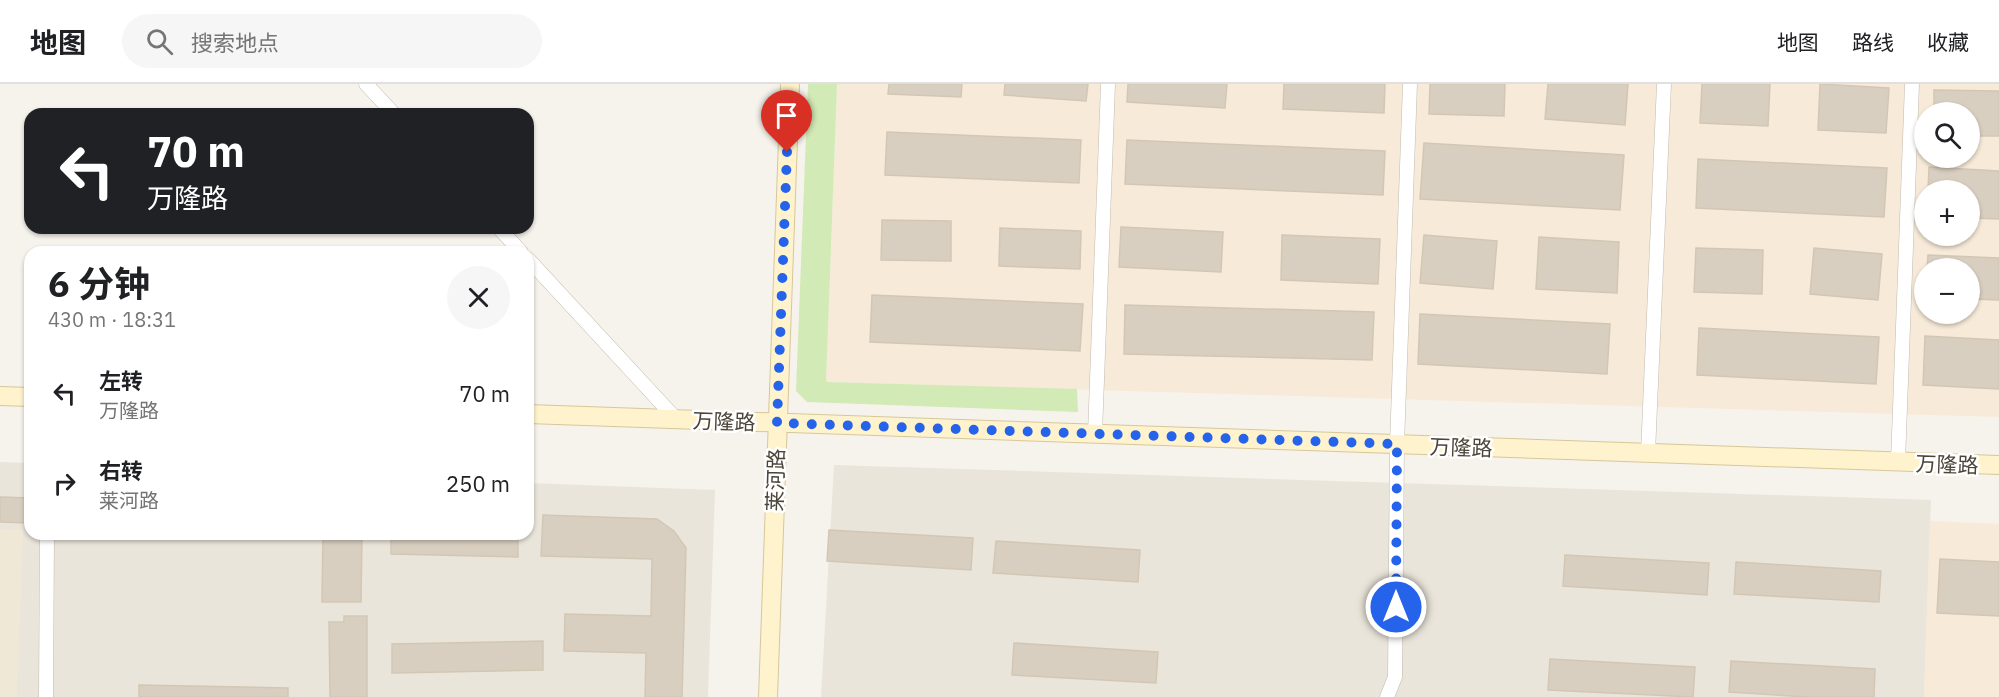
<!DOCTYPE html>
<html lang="zh">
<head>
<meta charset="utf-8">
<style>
	body { margin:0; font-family:"IBM Plex Sans","Noto Sans SC",sans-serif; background:#f6f6f6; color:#202124; height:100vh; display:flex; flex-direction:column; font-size:22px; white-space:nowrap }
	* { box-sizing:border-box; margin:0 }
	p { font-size:20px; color:#757577 }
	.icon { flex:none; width:33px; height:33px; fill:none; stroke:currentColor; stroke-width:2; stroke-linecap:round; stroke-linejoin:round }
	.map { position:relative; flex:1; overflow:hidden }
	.drawer { position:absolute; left:24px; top:162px; width:510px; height:294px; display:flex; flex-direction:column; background:#fff; border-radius:18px; box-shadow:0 2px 4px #0004 }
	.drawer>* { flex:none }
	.hud { position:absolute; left:24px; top:24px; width:510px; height:126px; border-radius:18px; box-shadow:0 2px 4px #0004; background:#202124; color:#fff; overflow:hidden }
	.tools { position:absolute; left:1914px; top:18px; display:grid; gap:12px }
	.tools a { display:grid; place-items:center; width:66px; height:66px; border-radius:50%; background:#fff; box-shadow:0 2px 4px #0004; font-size:30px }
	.pin { position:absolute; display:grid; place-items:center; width:51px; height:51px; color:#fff; margin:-62px -26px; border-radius:50% 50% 50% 0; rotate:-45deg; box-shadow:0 0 6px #0007 }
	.pin .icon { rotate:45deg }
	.me { position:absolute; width:66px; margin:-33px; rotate:0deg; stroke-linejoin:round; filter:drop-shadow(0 0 4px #0008) }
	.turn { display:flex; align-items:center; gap:21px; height:126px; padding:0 24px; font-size:27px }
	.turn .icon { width:78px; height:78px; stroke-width:2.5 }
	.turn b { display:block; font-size:42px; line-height:51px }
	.round { display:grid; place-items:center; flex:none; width:63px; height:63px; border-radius:32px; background:#f6f6f6 }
	.overview { display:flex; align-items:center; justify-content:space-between; height:102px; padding:0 24px }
	h1 { font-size:36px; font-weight:700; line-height:45px }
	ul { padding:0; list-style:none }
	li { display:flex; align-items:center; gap:18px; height:90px; padding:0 24px }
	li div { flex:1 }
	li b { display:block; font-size:22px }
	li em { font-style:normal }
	header { display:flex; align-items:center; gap:36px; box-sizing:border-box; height:84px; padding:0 30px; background:#fff; border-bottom:2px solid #e0e0e0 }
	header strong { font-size:28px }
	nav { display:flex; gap:33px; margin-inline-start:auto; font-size:21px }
	.search { width:420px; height:54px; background:#f6f6f6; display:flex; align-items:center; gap:15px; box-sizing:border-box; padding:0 21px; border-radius:33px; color:#757577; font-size:22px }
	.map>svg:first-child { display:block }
	.residential { fill:#eae5da }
	.commercial { fill:#f7ead8; fill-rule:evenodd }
	.education { fill:#efe8d6 }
	.green { fill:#d2eab5 }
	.building { fill:#d8cfc1; stroke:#d3c7b4; stroke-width:1.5 }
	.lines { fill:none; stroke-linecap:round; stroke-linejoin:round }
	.street-casing { stroke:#c2bbae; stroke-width:15 }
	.secondary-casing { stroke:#d6c79b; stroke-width:20 }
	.street { stroke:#fff; stroke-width:14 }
	.secondary { stroke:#fff3cd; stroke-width:18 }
	.route { stroke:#2563eb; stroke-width:10; stroke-dasharray:0 18 }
	.labels { text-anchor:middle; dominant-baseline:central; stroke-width:5; stroke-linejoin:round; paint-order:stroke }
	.street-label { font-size:21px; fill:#4b4439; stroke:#fff }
</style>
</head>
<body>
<header>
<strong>地图</strong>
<div class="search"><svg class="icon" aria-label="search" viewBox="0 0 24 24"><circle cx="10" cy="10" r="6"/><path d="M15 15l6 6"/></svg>搜索地点</div>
<nav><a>地图</a><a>路线</a><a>收藏</a></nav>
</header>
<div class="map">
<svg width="1999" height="613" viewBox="0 0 1999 613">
	<rect width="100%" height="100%" fill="#f6f3ec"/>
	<path class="residential" d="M0,378L30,379V450H528V399L715,406L708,613H0Z
		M834,381L1931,416L1924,613H821Z"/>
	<path class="commercial" d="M837,0H1999V333L826,298ZM1924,28H1970V74H1924ZM1924,106H1970V152H1924ZM1924,184H1970V230H1924Z
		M1930,437L1999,440V613H1924Z"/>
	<path class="education" d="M0,445L23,446L17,613H0Z"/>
	<path class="green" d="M808,0H837L826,298L1077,305L1078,328L807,318L796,307Z"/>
	<path class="building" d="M889,0H962L961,13L888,10Z
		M1005,0H1088L1086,17L1004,11Z
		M1128,0H1227L1225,24L1127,18Z
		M1284,0H1385L1384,29L1283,25Z
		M1430,0H1505L1504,32L1429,30Z
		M1548,0H1628L1625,41L1545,35Z
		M1702,0H1770L1768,42L1700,39Z
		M1820,0L1889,4L1886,49L1818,46Z
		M1934,6L1999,7V52H1970V28H1934Z
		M887,48L1081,56L1079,99L885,91Z
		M1127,56L1385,67L1383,111L1125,100Z
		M1424,59L1624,71L1620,126L1420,115Z
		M1698,75L1887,84L1884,133L1696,124Z
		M1929,83L1999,87V135L1970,134V106H1928Z
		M882,136L951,137V177L881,176Z
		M1121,143L1223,148L1221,188L1119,183Z
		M1000,144L1081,147L1080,185L999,182Z
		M1282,151L1380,155L1378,200L1281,196Z
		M1424,151L1497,157L1493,205L1420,199Z
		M1539,153L1619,158L1617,209L1536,205Z
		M1696,164L1763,166L1762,210L1694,208Z
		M1814,164L1882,170L1878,216L1810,210Z
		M1928,171L1999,174V216L1970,215V184H1927Z
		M872,211L1083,220L1080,267L870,258Z
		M1125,221L1374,228L1372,276L1124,270Z
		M1420,230L1610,240L1607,290L1418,280Z
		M1699,244L1879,253L1876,300L1697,291Z
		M1925,252L1999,256V305L1923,301Z
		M0,413L30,414L29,439L0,438Z
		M543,431L657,435L674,447L686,464L682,613H645L646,569L564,567L565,530L651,532L652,475L541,472Z
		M829,446L973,454L971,486L827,477Z
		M323,450H362L361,518H322Z
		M391,450H518V473L391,470Z
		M996,457L1140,466L1138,498L993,489Z
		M1565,471L1709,479L1707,511L1563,502Z
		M1940,475L1999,478V532L1937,529Z
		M1736,478L1881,487L1879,518L1734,510Z
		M344,532H367V613H330L329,538H344Z
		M543,557V586L392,589V560Z
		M1014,559L1158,568L1156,599L1012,591Z
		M1550,575L1695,583L1693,613L1548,606Z
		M1731,577L1875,585L1874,613H1807L1729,608Z
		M139,601L288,604V613H139Z"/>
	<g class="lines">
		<g class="street-casing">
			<path id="street" d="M366,0L394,30
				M499,144L521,168
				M528,175L676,335
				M1095,350L1108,0
				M1648,369L1664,0
				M1898,378L1912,0
				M46,613L47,450
				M1387,613L1395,593L1397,360L1410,0"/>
		</g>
		<g class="secondary-casing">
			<path id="secondary" d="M0,312L30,313
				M528,330L1999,381
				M768,613L790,0"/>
		</g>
		<use href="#street" class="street"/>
		<use href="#secondary" class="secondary"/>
	</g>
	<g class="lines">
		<path class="route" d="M787,68L777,339L1397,360L1396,523"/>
	</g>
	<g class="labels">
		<g class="street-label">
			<text transform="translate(724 337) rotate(2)">万隆路</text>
			<text transform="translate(1461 363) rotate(2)">万隆路</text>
			<text transform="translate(1947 380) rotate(2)">万隆路</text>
			<text transform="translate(775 396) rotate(-88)">莱河路</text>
		</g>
	</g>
</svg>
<div class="tools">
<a><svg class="icon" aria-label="search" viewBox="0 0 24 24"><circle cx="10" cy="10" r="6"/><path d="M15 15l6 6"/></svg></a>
<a>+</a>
<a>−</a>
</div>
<div class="pin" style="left:787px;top:68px;background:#d93025"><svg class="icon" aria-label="arrive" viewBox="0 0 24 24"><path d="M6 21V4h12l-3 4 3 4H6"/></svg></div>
<svg class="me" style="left:1396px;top:523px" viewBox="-20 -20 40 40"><circle r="17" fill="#2563eb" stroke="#fff" stroke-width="3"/><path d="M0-11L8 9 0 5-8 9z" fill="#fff"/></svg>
<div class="hud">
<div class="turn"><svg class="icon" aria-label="left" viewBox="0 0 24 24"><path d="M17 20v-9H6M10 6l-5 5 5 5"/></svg><div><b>70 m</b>万隆路</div></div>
</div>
<section class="drawer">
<div class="overview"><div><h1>6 分钟</h1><p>430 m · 18:31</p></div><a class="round"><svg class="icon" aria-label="close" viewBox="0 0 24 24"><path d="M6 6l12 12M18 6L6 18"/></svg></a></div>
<ul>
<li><svg class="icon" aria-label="left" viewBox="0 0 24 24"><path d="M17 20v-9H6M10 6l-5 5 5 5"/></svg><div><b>左转</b><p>万隆路</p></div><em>70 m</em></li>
<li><svg class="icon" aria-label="right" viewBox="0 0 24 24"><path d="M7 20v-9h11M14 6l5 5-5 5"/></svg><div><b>右转</b><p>莱河路</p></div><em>250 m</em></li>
</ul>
</section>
</div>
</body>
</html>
